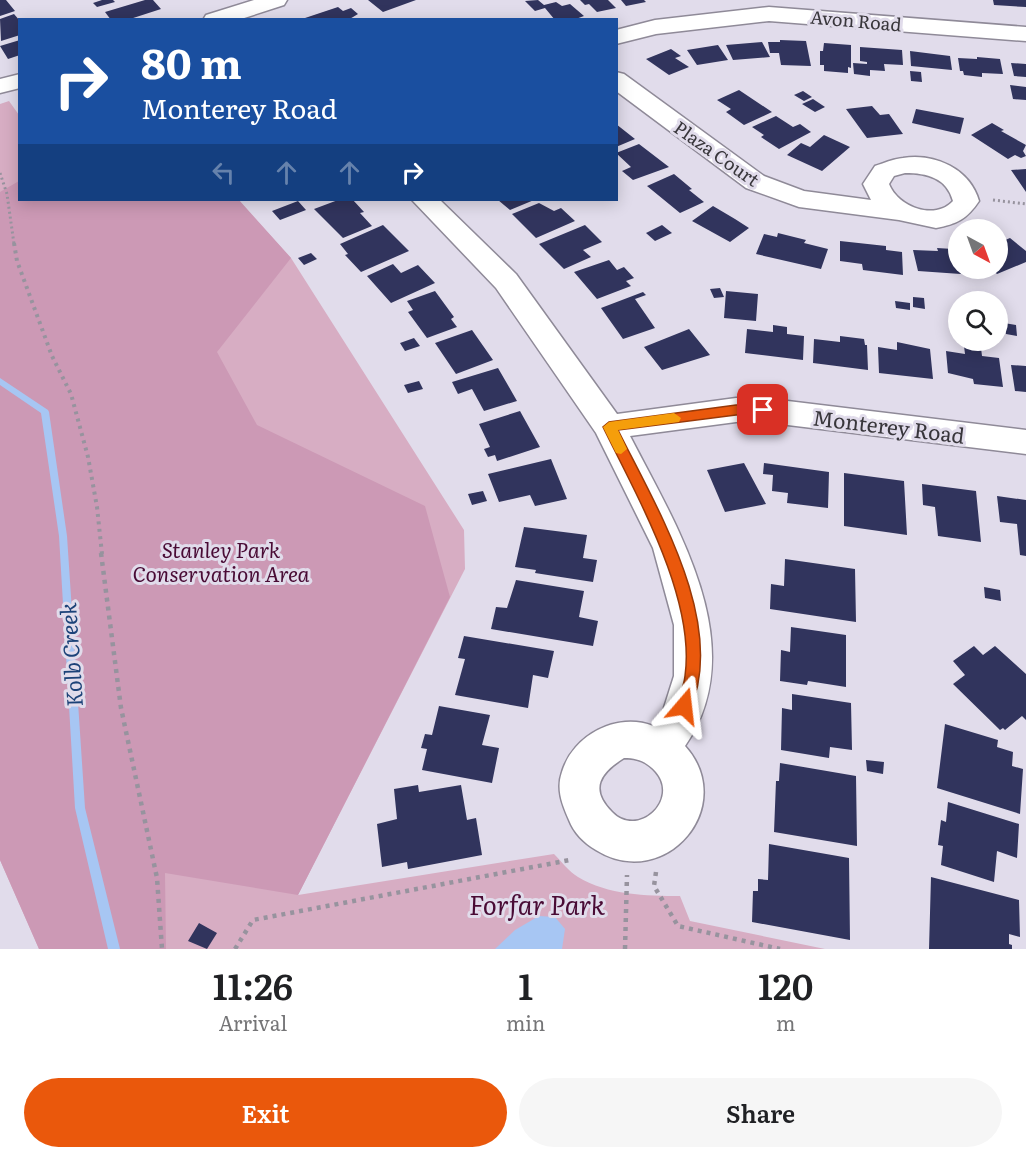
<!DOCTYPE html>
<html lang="en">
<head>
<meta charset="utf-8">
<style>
	body { margin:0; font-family:Literata,serif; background:#f6f6f6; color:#202124; height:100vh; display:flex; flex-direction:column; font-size:22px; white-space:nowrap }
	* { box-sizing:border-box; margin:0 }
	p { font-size:20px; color:#757577 }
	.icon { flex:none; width:33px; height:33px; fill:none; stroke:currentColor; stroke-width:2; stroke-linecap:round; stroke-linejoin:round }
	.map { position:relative; height:949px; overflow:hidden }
	.side { display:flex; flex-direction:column; background:#fff; flex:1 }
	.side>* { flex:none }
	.top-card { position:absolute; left:18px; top:18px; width:600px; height:183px; border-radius:0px; box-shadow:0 3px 15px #0003; background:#1a4fa0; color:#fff; overflow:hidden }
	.needle { width:39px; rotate:139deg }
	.buttons { position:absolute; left:948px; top:219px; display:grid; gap:12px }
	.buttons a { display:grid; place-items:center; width:60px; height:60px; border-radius:50%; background:#fff; box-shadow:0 3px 15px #0003; font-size:30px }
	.pin { position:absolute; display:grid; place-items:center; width:51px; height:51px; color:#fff; margin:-26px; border-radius:12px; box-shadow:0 3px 9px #0006 }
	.me { position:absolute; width:66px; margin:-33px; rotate:17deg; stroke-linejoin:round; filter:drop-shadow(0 0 4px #0008) }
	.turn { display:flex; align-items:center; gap:21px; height:126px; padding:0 24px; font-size:27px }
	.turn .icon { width:78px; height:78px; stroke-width:2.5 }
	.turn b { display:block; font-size:42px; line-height:51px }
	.lanes { display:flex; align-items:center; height:57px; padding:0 24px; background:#0003; justify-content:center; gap:30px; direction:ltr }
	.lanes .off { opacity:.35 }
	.eta { display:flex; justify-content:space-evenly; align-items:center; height:102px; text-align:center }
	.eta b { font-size:36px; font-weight:600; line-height:42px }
	.cta { display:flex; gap:12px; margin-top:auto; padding:12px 24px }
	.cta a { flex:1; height:69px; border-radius:36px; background:#ea580c; color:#fff; font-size:24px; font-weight:600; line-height:69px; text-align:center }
	.cta a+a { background:#f6f6f6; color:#202124 }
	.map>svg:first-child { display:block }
	.green { fill:#d7adc3 }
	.forest { fill:#cc99b5 }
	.water { fill:#a7c6f3 }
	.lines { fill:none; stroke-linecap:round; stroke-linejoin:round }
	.stream { fill:#a7c6f3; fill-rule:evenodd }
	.building { fill:#31345d }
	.minor-casing { stroke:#8f8a98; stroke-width:3 }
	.path-far2 { stroke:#97939e; stroke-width:3; stroke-dasharray:2 3; stroke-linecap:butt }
	.path-far1 { stroke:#97939e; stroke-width:4; stroke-dasharray:3 4.5; stroke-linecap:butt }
	.path { stroke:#97939e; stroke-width:4.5; stroke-dasharray:4 5; stroke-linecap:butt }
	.minor { fill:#fff; fill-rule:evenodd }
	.route { fill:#ea580c; stroke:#983908; stroke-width:1.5 }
	.slow { fill:#f59e0b }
	.labels { text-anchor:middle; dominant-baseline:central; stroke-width:6; stroke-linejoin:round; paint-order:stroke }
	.far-street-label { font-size:18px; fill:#38363b; stroke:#e1dceb }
	.street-label { font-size:21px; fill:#38363b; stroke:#e1dceb }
	.park-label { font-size:21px; font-style:italic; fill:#490b35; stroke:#e1dceb }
	.water-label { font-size:22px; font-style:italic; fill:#1c4278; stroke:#e1dceb }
	.near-park-label { font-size:26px; font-style:italic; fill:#490b35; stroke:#e1dceb }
</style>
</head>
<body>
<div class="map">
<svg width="1026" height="949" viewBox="0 0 1026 949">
	<rect width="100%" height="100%" fill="#e1dceb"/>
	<path class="green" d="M9,101L19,115L20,200H238L291,258L464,530L465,569L298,895L554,854C561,861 569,872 578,877C608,895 646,896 680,896L690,921L825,949H39L0,860V104Z"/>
	<path class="forest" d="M19,181L20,200H239L291,258L217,352L257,425L425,506L450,597L298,895L165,873L166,949H39L0,860V192Z"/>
	<path class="water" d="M539,916L555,917L565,929L562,949H495L515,930Z"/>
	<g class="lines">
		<path class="stream" d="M0,378L48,410L49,412L67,536L85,808L120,949H108L75,808L59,536L41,413L0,385Z"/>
	</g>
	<path class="building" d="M0,0H6L15,11L0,16Z
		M102,0H113L115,2L97,7L93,3Z
		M145,0H153L161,9L127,20H111L105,12Z
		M368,0H416L383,12Z
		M538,0L544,5L556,2L562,6L570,4L584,16L573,20H555L545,8L535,11L525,1Z
		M580,0H608L616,8L597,12L589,4L585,5Z
		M621,0H644L646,2L626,6Z
		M993,0H1026V7L994,5Z
		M338,7L343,11L351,8L358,14L348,20H308L305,18Z
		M14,14L20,21V35L1,41L0,19Z
		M20,40V55L8,59L0,46Z
		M780,40L806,41L811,66L781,65L779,53H770L768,42H780Z
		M762,42L770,57L733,60L726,45Z
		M824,43L851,45V68L848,67V73L824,71V65H820V51H823Z
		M718,45L728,60L697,65L687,50Z
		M860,47L902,50L903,65L884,64L885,71L870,70V76L854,74L853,63L867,64V62L860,61Z
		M671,49L681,56L675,58L689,67L669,75L646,59Z
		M910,51L950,56L952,70L911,66Z
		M977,57L1000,59L1003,74L982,73V77L964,75L963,71H960L958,58L977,59Z
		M1011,63L1026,64V77L1014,76Z
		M910,71L921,72L922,82L911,81Z
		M1010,85L1026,87V100L1013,99Z
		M739,90L772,112L744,125L726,112L731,109L717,100Z
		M803,91L812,97L804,101L794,95Z
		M813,99L825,107L815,112L802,104Z
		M872,106L880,115L889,114L903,134L867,138L846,109Z
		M916,109L964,118L960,134L912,123Z
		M776,116L793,127L800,124L811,132L779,149L761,137L764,135L752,127Z
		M992,123L1004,130L1001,131L1026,145L1023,151L1026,156L1021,158L1015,155L1008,159L971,135Z
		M616,124L635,139L616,147Z
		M824,135L850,147L822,171L787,155L801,143L810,147Z
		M639,144L669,167L633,180L622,171L631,167L616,153Z
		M1026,169V192L1011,170Z
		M674,174L692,189L689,190L704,202L680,213L647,186Z
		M338,200H353L364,212L360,213L372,226L343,238L314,209Z
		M498,200H534L510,210Z
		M298,201L306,210L280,220L272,211Z
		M539,203L554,211L561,208L575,221L536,238L512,214Z
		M713,206L735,219L749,228L730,242L692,221Z
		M383,225L409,251L361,272L345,255L348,254L340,244Z
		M585,225L602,242L583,250L591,257L564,269L539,244Z
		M662,225L672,233L655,241L646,233Z
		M778,233L806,240L804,243L828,249L821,269L756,254L764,234L777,237Z
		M1010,238L1026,251V262L997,274L991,268H998V243Z
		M840,241L886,246V250L902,252L903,275L863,270L862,264L840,261Z
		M937,248L953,249V252H958V268H974L975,275L918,271L913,250L938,251Z
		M311,253L317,259L304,265L298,258Z
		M609,260L617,270L624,267L634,278L626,281L631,286L597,299L574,272Z
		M393,264L401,273L418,265L435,283L391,303L367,276Z
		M720,288L724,297L714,298L710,289Z
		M435,291L454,317L451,319L457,327L427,338L408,312L413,310L407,301Z
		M726,291L758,294L756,321L724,318Z
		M643,292L646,295L635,299L655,328L623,339L601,308Z
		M913,297L924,298L925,309L913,307Z
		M895,301L910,303V310L896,308Z
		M1004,323L1016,325L1017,336L1006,334Z
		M773,325L787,327V334L804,336L803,360L745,353L747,329L773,332Z
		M689,329L710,355L662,370L644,347Z
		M472,330L493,360L456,374L435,343Z
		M840,336L864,339L865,345H867L868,370L813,363L814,339L840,342Z
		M414,338L420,346L405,351L400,343Z
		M897,342L930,349L933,379L879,373L878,347L897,350Z
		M964,346L981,348L982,356L999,358L1003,387L974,384L973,379L948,373L946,351L965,354Z
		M1011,365L1026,366V392L1015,391Z
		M498,368L517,401L484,411L472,389L458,394L452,382Z
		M419,381L423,389L408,393L404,385Z
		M520,411L540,447L497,461L495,455L488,457L484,449L490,447L479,424Z
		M551,459L567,499L535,506L530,495L499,502L488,474Z
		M744,463L766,504L725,512L707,470Z
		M764,463L829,472L828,508L787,503L788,493L772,491L773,475L763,474Z
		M844,473L904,481L907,535L844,526Z
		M922,484L976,491L981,542L938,536L935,507L923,505Z
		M483,491L487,501L472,505L468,494Z
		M997,496L1026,500V556L1020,555L1017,524L1000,522Z
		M524,527L587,535L583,558L597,560L593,582L535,573L536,570L515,567Z
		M785,559L855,569L856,622L770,609L771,584L784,586Z
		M516,580L584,591L579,617L598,621L593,646L491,629L496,607L507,608Z
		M984,587L1000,590L1001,601L985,598Z
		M791,627L846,635V687L808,681L807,685L780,681L781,650L790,652Z
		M464,636L554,651L548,678L533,675L528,708L455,695L465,659L458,658Z
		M974,646L983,655L995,646L1026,674V720L1022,716L1005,730L1003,728L1000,730L953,684L965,675L953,661Z
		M792,694L851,703L852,750L830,747L829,758L781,750L782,708L792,710Z
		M439,706L490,715L482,745L499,748L492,783L422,770L427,749L421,748L425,734L432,735Z
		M945,724L998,740L997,747L1013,752L1012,766L1023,769L1020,814L937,788Z
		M866,760L884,762L883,774L867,771Z
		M780,763L856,776L857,846L774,832L776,781H779Z
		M418,785L419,792L461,785L467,820L476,818L482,855L408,869L407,862L382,867L377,824L397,819L394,789Z
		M948,802L1019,824L1017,858L997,851L994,882L941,865L943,846L938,845L941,820L946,822Z
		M769,844L849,858L850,940L752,922L753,891H758V879L768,880Z
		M931,877L1019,900L1020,937L1009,934V944L1012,945V949H929Z
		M199,923L217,933L207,949L188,941Z"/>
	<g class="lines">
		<g class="minor-casing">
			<path id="minor" d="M254,0H287L284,5L238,20H203L206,15Z
				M769,7L1026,27V41L769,21L656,34L616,44V30L655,20Z
				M616,72L624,74L764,176L804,191L871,200L863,184L875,166C884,163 893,159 903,158C935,153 970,169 979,201C967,219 957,224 936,228L899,220L799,207L746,188L616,91ZM905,173C927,173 947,178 953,201C935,221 898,207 889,184L894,176Z
				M20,74V88L0,93V79Z
				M412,200H440L516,274L617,414L736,398H763L1026,430V454L763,422H736L630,436C677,527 753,647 685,746C739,806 665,893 596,850C584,843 574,833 569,820C562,804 556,789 562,772C573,735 617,712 653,726L662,714L674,676V625L653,548L596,433L496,288ZM624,758C638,758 647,762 656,772C680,800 638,839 612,812C589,789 600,773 624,758Z"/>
		</g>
		<path class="path-far2" d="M0,173L7,194L14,244
			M993,200L1026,204"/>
		<path class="path-far1" d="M14,243L17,261L52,356L71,394L88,457L97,507L102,554"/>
		<path class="path" d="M101,553L121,708L157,878L162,949
			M656,872L654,886L678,926L780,949
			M235,949L253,920L570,860
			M625,949L627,875"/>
		<use href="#minor" class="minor"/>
	</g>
	<path class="route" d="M736,405H763L770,410L763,415H736L618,430C656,507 729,625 689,712L684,714L678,712L676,706C679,697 684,686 685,676C696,598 636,495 603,427L609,422Z"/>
	<path class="slow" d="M674,413L681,418L679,422L618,430L627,449L621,454L616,453L603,427L609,422Z"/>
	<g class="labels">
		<g class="far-street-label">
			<text transform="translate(856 20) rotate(5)">Avon Road</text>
			<text transform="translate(717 153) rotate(35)">Plaza Court</text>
		</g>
		<g class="street-label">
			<text transform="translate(889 425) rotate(7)">Monterey Road</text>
		</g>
		<g class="park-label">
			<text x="221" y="548">Stanley Park<tspan x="221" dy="24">Conservation Area</tspan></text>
		</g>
		<g class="water-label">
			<text transform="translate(70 655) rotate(-94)">Kolb Creek</text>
		</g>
		<g class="near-park-label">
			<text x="537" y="903">Forfar Park</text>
		</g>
	</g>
</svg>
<div class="buttons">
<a><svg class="needle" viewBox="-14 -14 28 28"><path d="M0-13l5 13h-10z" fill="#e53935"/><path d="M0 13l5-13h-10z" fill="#757577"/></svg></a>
<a><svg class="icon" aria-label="search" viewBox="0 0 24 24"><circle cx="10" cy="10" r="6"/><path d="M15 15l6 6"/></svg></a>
</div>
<div class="pin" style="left:763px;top:410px;background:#d93025"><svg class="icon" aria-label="arrive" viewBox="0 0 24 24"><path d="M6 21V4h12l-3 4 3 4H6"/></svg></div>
<svg class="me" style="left:684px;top:706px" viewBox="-20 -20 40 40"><path d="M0-17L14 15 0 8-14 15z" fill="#ea580c" stroke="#fff" stroke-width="4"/></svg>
<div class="top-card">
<div class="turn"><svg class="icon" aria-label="right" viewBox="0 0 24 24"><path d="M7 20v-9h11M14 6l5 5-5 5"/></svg><div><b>80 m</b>Monterey Road</div></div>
<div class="lanes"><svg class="icon off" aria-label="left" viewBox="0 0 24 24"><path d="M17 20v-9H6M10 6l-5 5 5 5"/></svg><svg class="icon off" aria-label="ahead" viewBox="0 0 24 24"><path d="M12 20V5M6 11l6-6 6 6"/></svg><svg class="icon off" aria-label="ahead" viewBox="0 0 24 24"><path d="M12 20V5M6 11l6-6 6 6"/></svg><svg class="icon" aria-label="right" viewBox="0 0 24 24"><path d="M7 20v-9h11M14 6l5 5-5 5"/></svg></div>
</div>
</div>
<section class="side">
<div class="eta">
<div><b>11:26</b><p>Arrival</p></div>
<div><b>1</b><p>min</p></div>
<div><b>120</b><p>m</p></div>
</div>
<div class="cta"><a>Exit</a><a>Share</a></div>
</section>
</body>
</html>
